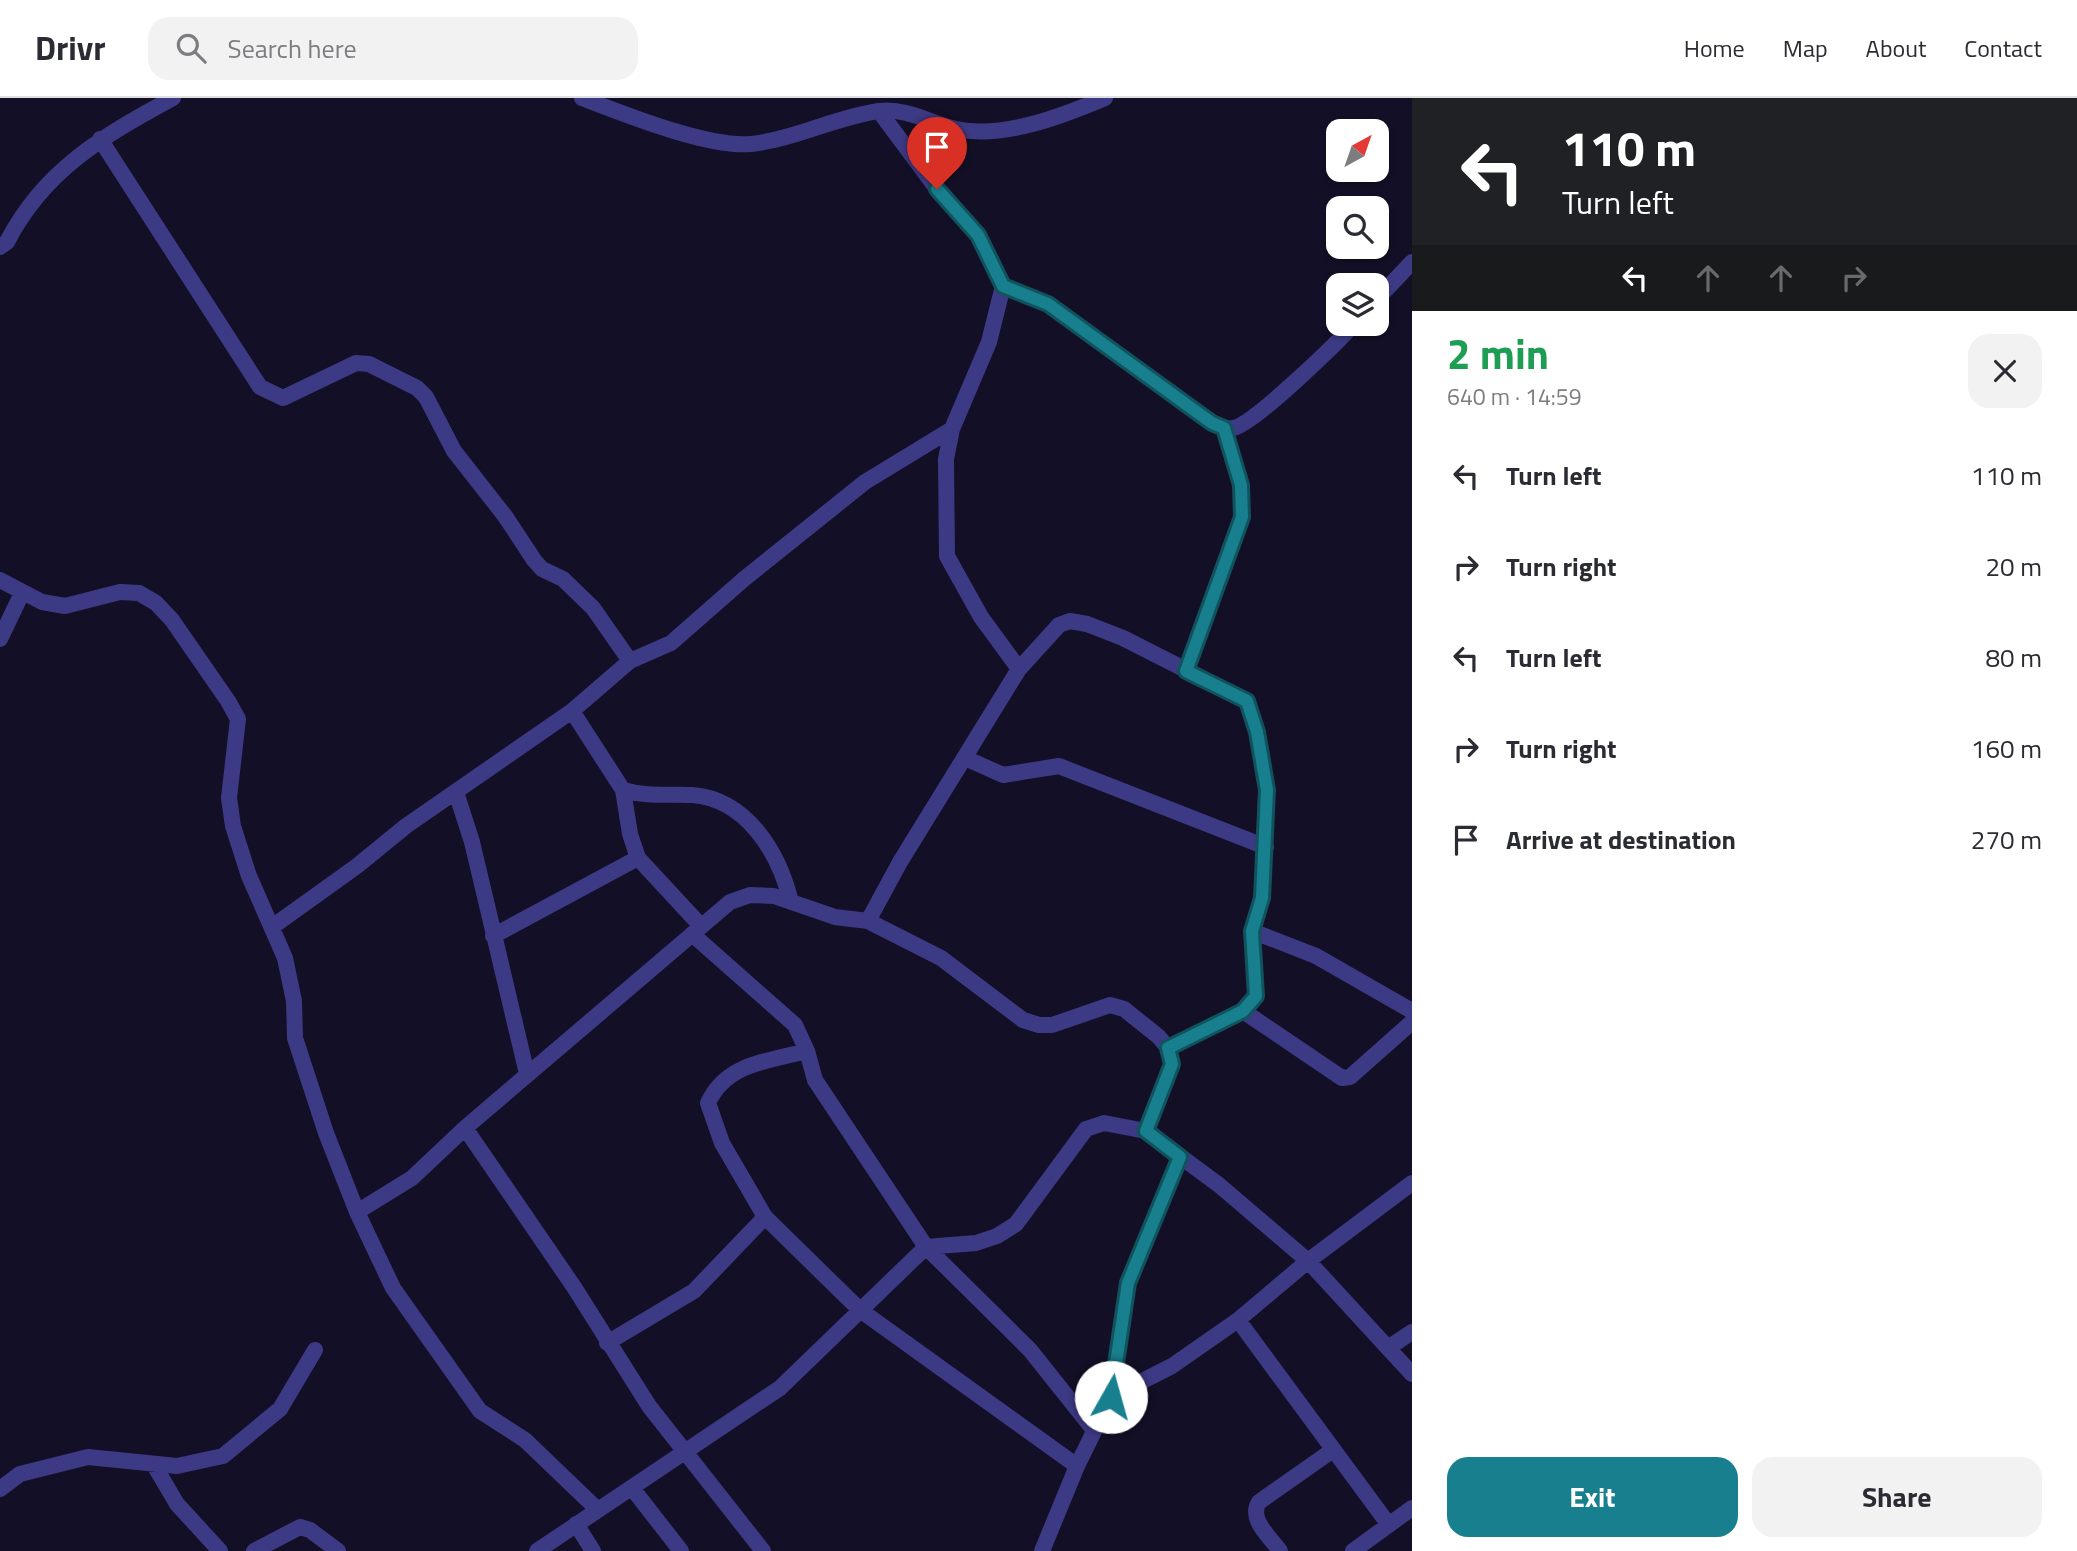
<!DOCTYPE html>
<html lang="en">
<head>
<meta charset="utf-8">
<style>
	body { margin:0; font-family:"Titillium Web",sans-serif; background:#f2f2f3; color:#2b2b33; height:100vh; display:flex; flex-direction:column; font-size:26px; white-space:nowrap }
	* { box-sizing:border-box; margin:0 }
	p { font-size:23px; color:#7c7c81 }
	.icon { flex:none; width:38px; height:38px; fill:none; stroke:currentColor; stroke-width:2; stroke-linecap:round; stroke-linejoin:round }
	.map { position:relative; flex:1; overflow:hidden }
	.sheet { display:flex; flex-direction:column; background:#fff; width:665px }
	.sheet>* { flex:none }
	.hud { background:#202124; color:#fff; overflow:hidden }
	.needle { width:46px; rotate:40deg }
	.tools { position:absolute; left:1326px; top:21px; display:grid; gap:14px }
	.tools a { display:grid; place-items:center; width:63px; height:63px; border-radius:14px; background:#fff; box-shadow:0 2px 5px #0004; font-size:35px }
	.pin { position:absolute; display:grid; place-items:center; width:60px; height:60px; color:#fff; margin:-72px -30px; border-radius:50% 50% 50% 0; rotate:-45deg; box-shadow:0 0 7px #0007 }
	.pin .icon { rotate:45deg }
	.me { position:absolute; width:77px; margin:-38px; rotate:7deg; stroke-linejoin:round; filter:drop-shadow(0 0 5px #0008) }
	.turn { display:flex; align-items:center; gap:24px; height:147px; padding:0 35px; font-size:32px }
	.turn .icon { width:91px; height:91px; stroke-width:2.5 }
	.turn b { display:block; font-size:49px; line-height:60px }
	.lanes { display:flex; align-items:center; height:66px; padding:0 35px; background:#0003; justify-content:center; gap:35px; direction:ltr }
	.lanes .off { opacity:.35 }
	.round { display:grid; place-items:center; flex:none; width:74px; height:74px; border-radius:21px; background:#f2f2f3 }
	.head { display:flex; align-items:center; justify-content:space-between; height:119px; padding:0 35px }
	h1 { font-size:42px; font-weight:700; line-height:52px; color:#1e9e55 }
	.primary-button { display:flex; gap:14px; margin-top:auto; padding:14px 35px }
	.primary-button a { flex:1; height:80px; border-radius:21px; background:#187f8f; color:#fff; font-size:28px; font-weight:700; line-height:80px; text-align:center }
	.primary-button a+a { background:#f2f2f3; color:#2b2b33 }
	ul { padding:0; list-style:none }
	li { display:flex; align-items:center; gap:21px; height:91px; padding:0 35px }
	li div { flex:1 }
	li b { display:block; font-size:26px }
	li em { font-style:normal }
	header { display:flex; align-items:center; gap:42px; box-sizing:border-box; height:98px; padding:0 35px; background:#fff; border-bottom:2px solid #e1e1e2 }
	header strong { font-size:33px }
	nav { display:flex; gap:38px; margin-inline-start:auto; font-size:24px }
	.search { width:490px; height:63px; background:#f2f2f3; display:flex; align-items:center; gap:18px; box-sizing:border-box; padding:0 24px; border-radius:21px; color:#7c7c81; font-size:26px }
	main { display:flex; flex:1; min-height:0 }
	.map>svg:first-child { display:block }
	.lines { fill:none; stroke-linecap:round; stroke-linejoin:round }
	.minor { stroke:#3d3a85; stroke-width:16 }
	.route-casing { stroke:#10535d; stroke-width:18 }
	.route { stroke:#187f8f; stroke-width:12 }
</style>
</head>
<body>
<header>
<strong>Drivr</strong>
<div class="search"><svg class="icon" aria-label="search" viewBox="0 0 24 24"><circle cx="10" cy="10" r="6"/><path d="M15 15l6 6"/></svg>Search here</div>
<nav><a>Home</a><a>Map</a><a>About</a><a>Contact</a></nav>
</header>
<main>
<div class="map">
<svg width="1412" height="1453" viewBox="0 0 1412 1453">
	<rect width="100%" height="100%" fill="#130f26"/>
	<g class="lines">
		<path class="minor" d="M582,0C624,16 708,50 751,46C795,41 836,19 879,13C908,10 930,25 956,31C1004,41 1062,18 1105,0
			M879,13L937,91L978,137L1003,188L989,244L952,331L946,361L947,458L981,519L1019,571
			M100,41L260,289L283,300L356,265L369,266L417,290L426,299L454,353L505,418L534,462L542,471L563,481L593,510L630,563
			M0,149L7,144C44,72 103,38 173,0
			M1003,188L1048,206L1212,325C1219,328 1225,331 1233,330C1253,327 1337,245 1354,226
			M1377,201L1412,164
			M0,482L42,504L65,508L120,494L139,495L156,505L172,522L228,603L238,621L229,700L233,728L249,778L285,860L294,903L295,940L326,1035L357,1114L393,1190L480,1313L525,1342L598,1412
			M0,541L22,495
			M1186,573L1242,420L1241,387L1224,330
			M572,613L623,692L630,736L638,760L701,828
			M965,660L1003,677L1059,668L1266,749
			M623,692C647,699 667,696 692,697C747,701 779,755 791,804
			M456,694L472,744L527,976
			M868,823L900,764L1019,571L1059,527L1070,523L1087,526L1123,540L1247,603L1257,634L1267,692L1262,800L1252,833L1256,898L1243,913L1168,950
			M272,829L357,768L406,728L572,613L630,563L671,545L744,481L865,384L952,331
			M1252,833L1316,858L1412,913
			M692,836L795,927L807,953L815,982L926,1149L1030,1252L1093,1331
			M493,838L638,760
			M1243,913L1342,980L1350,979L1412,924
			M465,1030L574,1189L649,1308L763,1453
			M357,1114L412,1080L465,1030L730,804L750,797L774,798L835,819L868,823L941,860L1023,922L1039,927H1052L1110,907L1124,911L1159,939L1168,950L1172,966L1146,1033L1219,1087L1308,1163L1412,1276
			M765,1119L860,1212L1077,1368
			M1238,1222L1389,1427
			M607,1245L694,1193L765,1119L722,1045L708,1005C726,965 769,963 807,953
			M1388,1250L1412,1234
			M1111,1299L1172,1268L1238,1222L1308,1163L1412,1085
			M154,1367L177,1406L220,1453
			M632,1390L681,1453
			M0,1391L20,1376L88,1359L177,1368L223,1358L280,1311L315,1252
			M576,1426L593,1453
			M254,1453L300,1429L310,1432L338,1453
			M537,1453L780,1290L926,1149L976,1145L997,1138L1016,1126L1086,1031L1104,1025L1146,1033
			M1042,1453L1077,1368L1111,1299L1128,1185L1180,1059
			M1280,1453C1270,1439 1248,1421 1259,1404L1333,1352
			M1353,1453L1412,1410"/>
	</g>
	<g class="lines">
		<g class="route-casing">
			<path id="route" d="M937,91L978,137L1003,188L1048,206L1212,325L1224,330L1241,387L1242,419L1186,573L1247,603L1257,634L1267,692L1262,800L1252,833L1256,898L1243,913L1168,950L1172,966L1146,1033L1180,1059L1128,1185L1111,1299"/>
		</g>
		<use href="#route" class="route"/>
	</g>
</svg>
<div class="tools">
<a><svg class="needle" viewBox="-14 -14 28 28"><path d="M0-13l5 13h-10z" fill="#e53935"/><path d="M0 13l5-13h-10z" fill="#7c7c81"/></svg></a>
<a><svg class="icon" aria-label="search" viewBox="0 0 24 24"><circle cx="10" cy="10" r="6"/><path d="M15 15l6 6"/></svg></a>
<a><svg class="icon" aria-label="layers" viewBox="0 0 24 24"><path d="M12 4l9 5-9 5-9-5zM3 14l9 5 9-5"/></svg></a>
</div>
<div class="pin" style="left:937px;top:91px;background:#d93025"><svg class="icon" aria-label="arrive" viewBox="0 0 24 24"><path d="M6 21V4h12l-3 4 3 4H6"/></svg></div>
<svg class="me" style="left:1111px;top:1299px" viewBox="-20 -20 40 40"><circle r="19" fill="#fff"/><path d="M0-13L10 11 0 6-10 11z" fill="#187f8f"/></svg>
</div>
<section class="sheet">
<div class="hud">
<div class="turn"><svg class="icon" aria-label="left" viewBox="0 0 24 24"><path d="M17 20v-9H6M10 6l-5 5 5 5"/></svg><div><b>110 m</b>Turn left</div></div>
<div class="lanes"><svg class="icon" aria-label="left" viewBox="0 0 24 24"><path d="M17 20v-9H6M10 6l-5 5 5 5"/></svg><svg class="icon off" aria-label="ahead" viewBox="0 0 24 24"><path d="M12 20V5M6 11l6-6 6 6"/></svg><svg class="icon off" aria-label="ahead" viewBox="0 0 24 24"><path d="M12 20V5M6 11l6-6 6 6"/></svg><svg class="icon off" aria-label="right" viewBox="0 0 24 24"><path d="M7 20v-9h11M14 6l5 5-5 5"/></svg></div>
</div>
<div class="head"><div><h1>2 min</h1><p>640 m · 14:59</p></div><a class="round"><svg class="icon" aria-label="close" viewBox="0 0 24 24"><path d="M6 6l12 12M18 6L6 18"/></svg></a></div>
<ul>
<li><svg class="icon" aria-label="left" viewBox="0 0 24 24"><path d="M17 20v-9H6M10 6l-5 5 5 5"/></svg><div><b>Turn left</b></div><em>110 m</em></li>
<li><svg class="icon" aria-label="right" viewBox="0 0 24 24"><path d="M7 20v-9h11M14 6l5 5-5 5"/></svg><div><b>Turn right</b></div><em>20 m</em></li>
<li><svg class="icon" aria-label="left" viewBox="0 0 24 24"><path d="M17 20v-9H6M10 6l-5 5 5 5"/></svg><div><b>Turn left</b></div><em>80 m</em></li>
<li><svg class="icon" aria-label="right" viewBox="0 0 24 24"><path d="M7 20v-9h11M14 6l5 5-5 5"/></svg><div><b>Turn right</b></div><em>160 m</em></li>
<li><svg class="icon" aria-label="arrive" viewBox="0 0 24 24"><path d="M6 21V4h12l-3 4 3 4H6"/></svg><div><b>Arrive at destination</b></div><em>270 m</em></li>
</ul>
<div class="primary-button"><a>Exit</a><a>Share</a></div>
</section>
</main>
</body>
</html>
